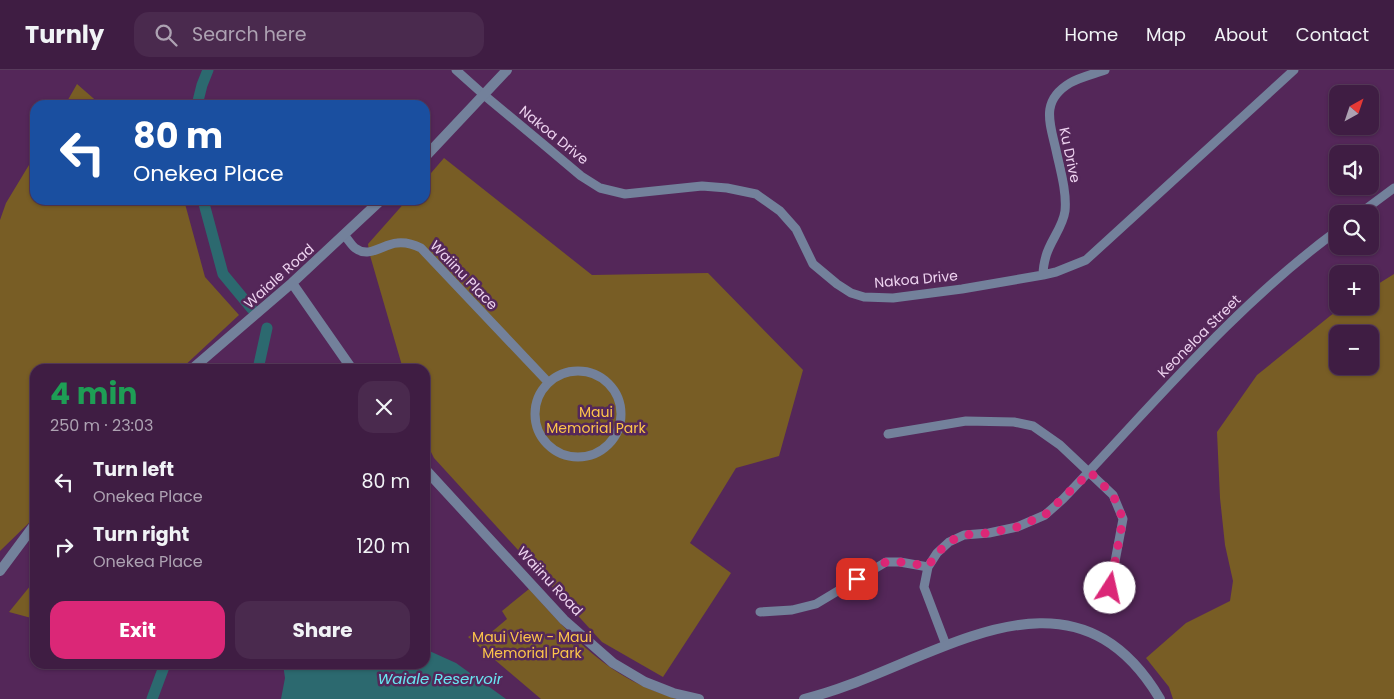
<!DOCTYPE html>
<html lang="en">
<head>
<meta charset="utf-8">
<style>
	body { margin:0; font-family:Poppins,sans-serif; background:#4a2a4e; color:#f1f3f6; height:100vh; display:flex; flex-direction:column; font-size:19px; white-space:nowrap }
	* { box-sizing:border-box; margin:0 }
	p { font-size:16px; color:#ada2b2 }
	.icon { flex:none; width:28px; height:28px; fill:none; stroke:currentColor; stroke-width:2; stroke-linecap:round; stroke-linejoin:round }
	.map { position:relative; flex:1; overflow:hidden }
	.panel { position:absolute; left:30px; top:294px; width:400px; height:305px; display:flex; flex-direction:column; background:#3f1d43; border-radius:15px; box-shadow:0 1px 4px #0004,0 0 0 1px #583b5c }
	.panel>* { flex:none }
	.banner { position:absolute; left:30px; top:30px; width:400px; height:105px; border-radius:15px; box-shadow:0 1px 4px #0004,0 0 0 1px #583b5c; background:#1a4fa0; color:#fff; overflow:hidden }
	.needle { width:32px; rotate:40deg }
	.tools { position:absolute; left:1329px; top:15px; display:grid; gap:10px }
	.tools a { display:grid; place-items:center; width:50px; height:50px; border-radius:10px; background:#3f1d43; box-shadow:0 1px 4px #0004,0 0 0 1px #583b5c; font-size:25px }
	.pin { position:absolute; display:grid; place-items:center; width:42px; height:42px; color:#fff; margin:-21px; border-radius:10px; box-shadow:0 2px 8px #0006 }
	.me { position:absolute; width:55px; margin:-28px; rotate:10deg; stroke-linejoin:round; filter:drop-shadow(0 0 4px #0008) }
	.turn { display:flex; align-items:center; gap:18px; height:105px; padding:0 20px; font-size:22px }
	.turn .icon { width:65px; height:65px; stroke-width:2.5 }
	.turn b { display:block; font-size:35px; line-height:42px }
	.round { display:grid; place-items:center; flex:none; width:52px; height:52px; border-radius:15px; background:#4a2a4e }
	.head { display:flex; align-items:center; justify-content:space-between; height:85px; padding:0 20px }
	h1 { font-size:30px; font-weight:700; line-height:38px; color:#1e9e55 }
	.primary-button { display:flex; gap:10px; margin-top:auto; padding:10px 20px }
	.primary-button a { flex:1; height:58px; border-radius:15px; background:#db2777; color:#fff; font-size:20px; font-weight:700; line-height:58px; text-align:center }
	.primary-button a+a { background:#4a2a4e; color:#f1f3f6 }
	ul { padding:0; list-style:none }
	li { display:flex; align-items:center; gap:15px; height:65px; padding:0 20px }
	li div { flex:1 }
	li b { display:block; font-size:19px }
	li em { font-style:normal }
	header { display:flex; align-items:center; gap:30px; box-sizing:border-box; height:70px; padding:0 25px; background:#3f1d43; border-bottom:1px solid #583b5c }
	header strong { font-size:24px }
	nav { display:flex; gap:28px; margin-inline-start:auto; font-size:18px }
	.search { width:350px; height:45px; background:#4a2a4e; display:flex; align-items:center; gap:12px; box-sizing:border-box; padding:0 18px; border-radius:15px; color:#ada2b2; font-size:19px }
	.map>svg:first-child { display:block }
	.green { fill:#785d25; fill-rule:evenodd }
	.water { fill:#2c696f }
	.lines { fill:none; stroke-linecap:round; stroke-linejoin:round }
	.canal { stroke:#2c696f; stroke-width:11 }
	.minor { stroke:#73819b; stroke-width:9 }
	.tertiary { stroke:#73819b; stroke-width:10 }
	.route { stroke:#db2777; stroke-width:9; stroke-dasharray:0 16.2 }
	.labels { text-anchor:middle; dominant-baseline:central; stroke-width:5; stroke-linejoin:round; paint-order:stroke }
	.street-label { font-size:14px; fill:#edd2ef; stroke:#542759 }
	.park-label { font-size:14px; fill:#fdc54a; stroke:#542759 }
	.water-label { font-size:15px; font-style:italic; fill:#69e6f2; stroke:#542759 }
</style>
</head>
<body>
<header>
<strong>Turnly</strong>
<div class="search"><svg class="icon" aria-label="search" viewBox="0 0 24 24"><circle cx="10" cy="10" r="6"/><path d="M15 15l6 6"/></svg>Search here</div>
<nav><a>Home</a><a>Map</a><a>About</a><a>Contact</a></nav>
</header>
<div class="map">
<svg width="1394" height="629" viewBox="0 0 1394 629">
	<rect width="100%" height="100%" fill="#542759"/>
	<path class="green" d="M77,14L101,35H65Z
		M35,85V130H184L205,207L239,245L181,299H35V447L0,481V150L6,133Z
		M444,88L592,205L708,203L803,300L779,386L736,398L690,473L731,503L663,607L602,572L434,388L425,370V299H403L369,182L368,174L407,130H425V110Z
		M1394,204V629H1173L1169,617L1146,588L1186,553L1230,531L1233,511L1225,475L1220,428L1217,362L1257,305L1330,246L1344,236H1370V219ZM1338,264H1370V296H1338Z
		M35,510V549L9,542Z
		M529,519C575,570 608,608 677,629H541L468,567L474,563L482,570L507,549L502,541Z"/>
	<path class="water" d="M425,579L456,593L506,629H281L285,608L283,594H425Z"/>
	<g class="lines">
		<path class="canal" d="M197,35L202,15L208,0
			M203,130L223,204L252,239
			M258,299L267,258
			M152,629L165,594"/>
		<path class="minor" d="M456,0L484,25L543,74L581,106L600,118L625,124L702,116L727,118L756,124L780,141L796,159L813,194L837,214L851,223L864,227L893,228L962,219L1043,205L1056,202L1086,190L1294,0
			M1359,144L1394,118
			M344,165C348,169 351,175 355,178C369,189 383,174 397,173C406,172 413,174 421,178L548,312
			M1043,205C1043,199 1044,193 1046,186C1050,171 1063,157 1065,141C1067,122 1060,99 1056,80C1050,53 1040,31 1070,13C1080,7 1094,4 1105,0
			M535 344a43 43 0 1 1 86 0a43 43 0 1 1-86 0Z
			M888,364L966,351L1014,352L1033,356L1060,375L1113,425L1123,449L1110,518
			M760,542L792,540L816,534L886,492H900L928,497
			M946,575L924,517L928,497L937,483L949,472L964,465L989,463L1017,457L1045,445L1063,429C1151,337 1234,236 1338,160"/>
		<path class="tertiary" d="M425,87L507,0
			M292,213L352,299
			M192,299L292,213L381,130
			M425,399L564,550L613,593L645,612L673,623L699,629
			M0,501L35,454
			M804,629C926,600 1068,474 1160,629"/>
	</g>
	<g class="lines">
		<path class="route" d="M857,509L886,492H900L928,496L937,484L948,472L964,465L989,463L1017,457L1045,445L1090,402L1113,425L1123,449L1110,518"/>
	</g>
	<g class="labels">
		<g class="street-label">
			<text transform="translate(554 65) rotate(39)">Nakoa Drive</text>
			<text transform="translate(1070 85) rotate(78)">Ku Drive</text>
			<text transform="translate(464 205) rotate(46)">Waiinu Place</text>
			<text transform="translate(279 206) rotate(-42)">Waiale Road</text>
			<text transform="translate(916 209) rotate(-5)">Nakoa Drive</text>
			<text transform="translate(1199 266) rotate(-45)">Keoneloa Street</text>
			<text transform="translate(550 511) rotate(47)">Waiinu Road</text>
		</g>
		<g class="park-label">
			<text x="596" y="342">Maui<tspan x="596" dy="16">Memorial Park</tspan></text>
			<text x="532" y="567">Maui View - Maui<tspan x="532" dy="16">Memorial Park</tspan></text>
		</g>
		<g class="water-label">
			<text x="440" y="608">Waiale Reservoir</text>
		</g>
	</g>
</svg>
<div class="tools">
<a><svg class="needle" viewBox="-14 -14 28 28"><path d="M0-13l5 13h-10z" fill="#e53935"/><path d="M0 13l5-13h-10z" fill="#ada2b2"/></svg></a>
<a><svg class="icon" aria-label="sound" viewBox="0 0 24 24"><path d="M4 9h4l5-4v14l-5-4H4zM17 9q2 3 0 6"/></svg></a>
<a><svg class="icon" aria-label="search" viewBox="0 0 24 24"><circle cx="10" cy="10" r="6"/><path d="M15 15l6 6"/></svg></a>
<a>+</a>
<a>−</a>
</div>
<div class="pin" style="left:857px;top:509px;background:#d93025"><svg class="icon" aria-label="arrive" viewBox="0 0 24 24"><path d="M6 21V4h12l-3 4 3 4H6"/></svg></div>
<svg class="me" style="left:1110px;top:518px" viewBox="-20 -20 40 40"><circle r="19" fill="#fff"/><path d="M0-13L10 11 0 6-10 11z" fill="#db2777"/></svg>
<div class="banner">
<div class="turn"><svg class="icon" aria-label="left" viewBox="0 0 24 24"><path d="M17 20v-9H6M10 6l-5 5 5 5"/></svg><div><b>80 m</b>Onekea Place</div></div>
</div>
<section class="panel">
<div class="head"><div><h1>4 min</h1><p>250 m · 23:03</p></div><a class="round"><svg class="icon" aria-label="close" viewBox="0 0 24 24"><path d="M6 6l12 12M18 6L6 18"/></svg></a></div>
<ul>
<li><svg class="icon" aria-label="left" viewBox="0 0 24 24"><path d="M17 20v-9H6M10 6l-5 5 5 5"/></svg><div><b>Turn left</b><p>Onekea Place</p></div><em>80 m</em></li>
<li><svg class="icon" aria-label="right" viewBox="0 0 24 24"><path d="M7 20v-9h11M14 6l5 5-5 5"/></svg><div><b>Turn right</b><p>Onekea Place</p></div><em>120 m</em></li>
</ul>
<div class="primary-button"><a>Exit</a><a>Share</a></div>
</section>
</div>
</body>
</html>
